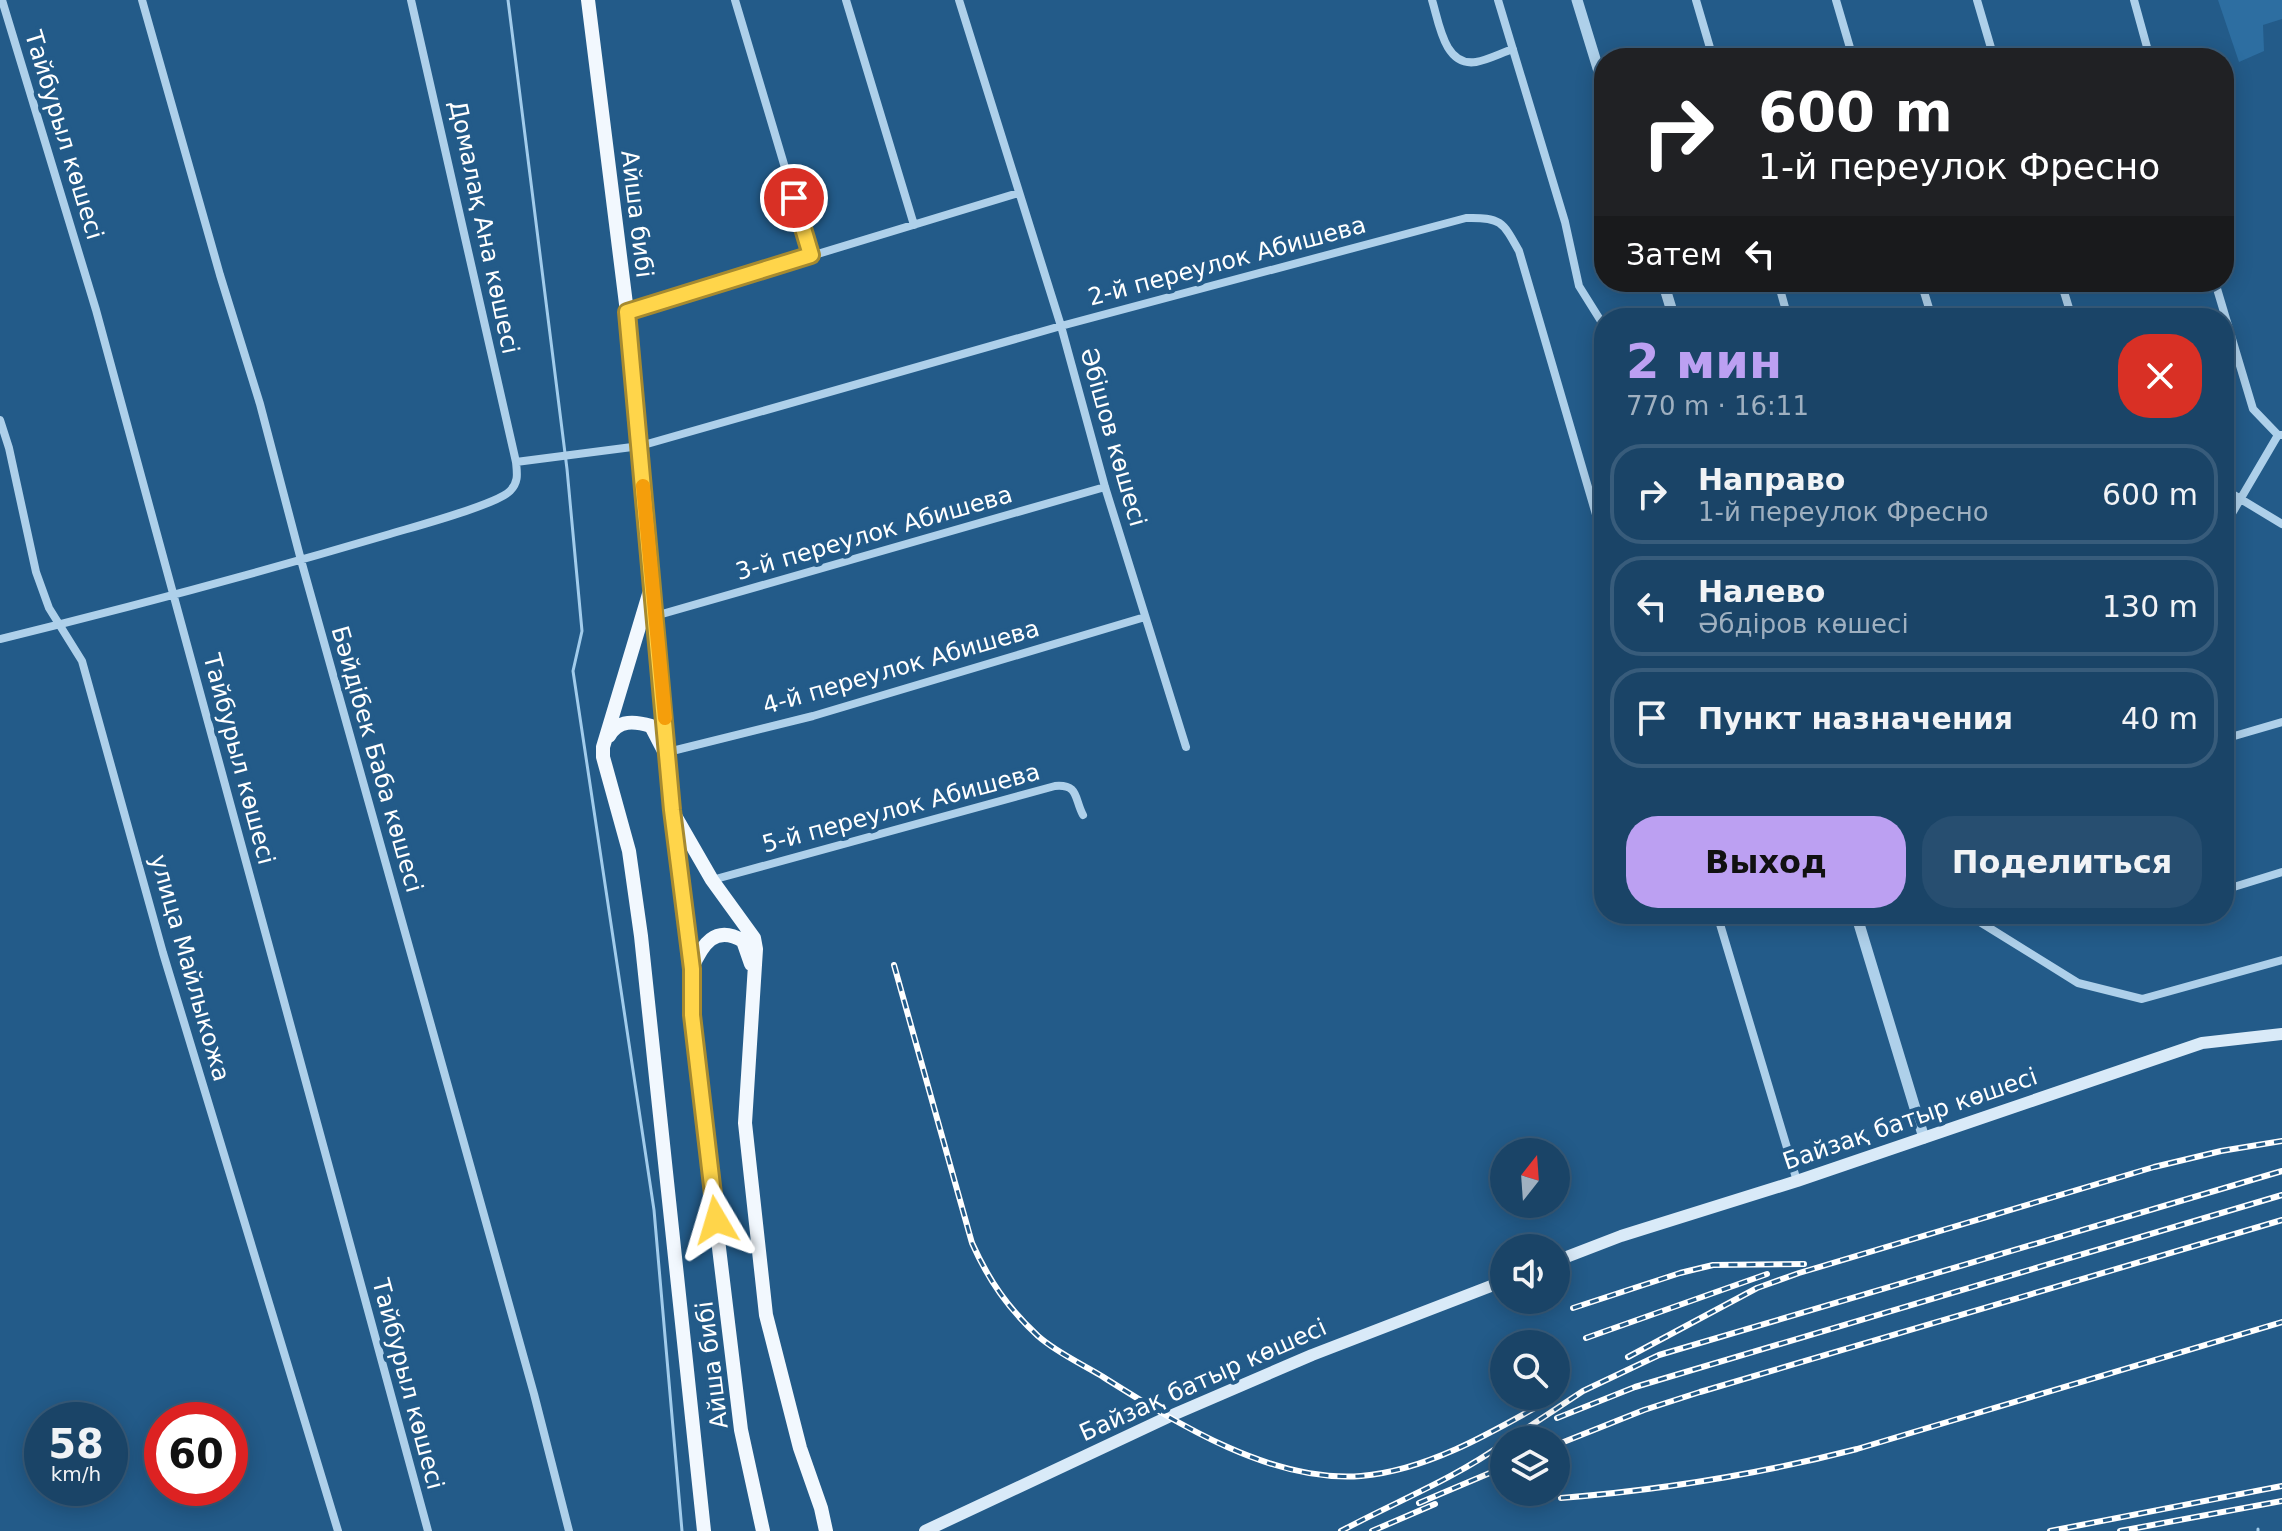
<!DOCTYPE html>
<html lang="ru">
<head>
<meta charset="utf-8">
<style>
	body { margin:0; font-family:"DejaVu Sans",sans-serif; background:#274e70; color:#f1f3f6; height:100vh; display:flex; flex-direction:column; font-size:30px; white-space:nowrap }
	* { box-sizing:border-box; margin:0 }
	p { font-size:26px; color:#9fb0c0 }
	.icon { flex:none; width:44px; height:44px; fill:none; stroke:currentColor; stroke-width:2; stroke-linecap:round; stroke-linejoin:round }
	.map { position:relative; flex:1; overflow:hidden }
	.panel { position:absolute; left:1594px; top:308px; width:640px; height:616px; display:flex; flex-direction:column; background:#1a4467; border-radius:32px; box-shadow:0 4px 20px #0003,0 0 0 2px #385c7b }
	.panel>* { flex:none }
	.guide { position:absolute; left:1594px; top:48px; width:640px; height:244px; border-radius:32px; box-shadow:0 4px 20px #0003,0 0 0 2px #385c7b; background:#202124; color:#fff; overflow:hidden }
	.needle { width:52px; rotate:17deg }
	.controls { position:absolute; left:1490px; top:1138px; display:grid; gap:16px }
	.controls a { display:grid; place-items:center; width:80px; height:80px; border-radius:50%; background:#1a4467; box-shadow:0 4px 20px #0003,0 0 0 2px #385c7b; font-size:40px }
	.speed { position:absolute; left:24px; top:1402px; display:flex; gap:16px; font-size:40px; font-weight:700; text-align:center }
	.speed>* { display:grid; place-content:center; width:104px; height:104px; border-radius:50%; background:#1a4467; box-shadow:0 4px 20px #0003,0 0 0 2px #385c7b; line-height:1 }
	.speed small { font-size:20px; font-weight:400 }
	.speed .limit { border:12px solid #d22; background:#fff; color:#111 }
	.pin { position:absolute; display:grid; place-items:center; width:68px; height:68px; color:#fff; margin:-34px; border:4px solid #fff; border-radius:50%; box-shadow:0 2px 8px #0007 }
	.me { position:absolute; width:88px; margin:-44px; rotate:353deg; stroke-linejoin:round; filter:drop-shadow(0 0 6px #0008) }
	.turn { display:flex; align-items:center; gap:28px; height:168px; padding:0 32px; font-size:36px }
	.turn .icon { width:104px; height:104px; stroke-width:2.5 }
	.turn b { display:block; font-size:56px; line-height:68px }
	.then { display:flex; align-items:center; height:76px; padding:0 32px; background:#0003; gap:16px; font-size:30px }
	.round { display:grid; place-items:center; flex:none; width:84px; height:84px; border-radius:32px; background:#274e70 }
	.summary { display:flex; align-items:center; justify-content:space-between; height:136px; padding:0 32px }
	h1 { font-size:48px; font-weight:700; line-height:60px; color:#bca0f2 }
	.action { display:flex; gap:16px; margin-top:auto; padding:16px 32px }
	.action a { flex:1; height:92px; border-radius:32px; background:#bca0f2; color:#111; font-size:32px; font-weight:700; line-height:92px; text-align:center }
	.action a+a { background:#274e70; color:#f1f3f6 }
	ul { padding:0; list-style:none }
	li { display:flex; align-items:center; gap:24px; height:100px; margin:0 16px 12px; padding:0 16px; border:4px solid #385c7b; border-radius:32px }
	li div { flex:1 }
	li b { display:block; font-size:30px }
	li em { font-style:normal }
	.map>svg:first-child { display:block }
	.green { fill:#2d6ea1 }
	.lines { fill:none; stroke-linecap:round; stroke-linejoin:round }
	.stream { stroke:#a2cceb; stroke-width:3 }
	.minor { stroke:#aed0ea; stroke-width:8 }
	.tertiary { stroke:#aed0ea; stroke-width:11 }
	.secondary { stroke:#d9eaf8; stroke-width:12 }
	.primary { stroke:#f2f8fe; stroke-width:14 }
	.rail-casing { stroke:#fff; stroke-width:6 }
	.rail { stroke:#235b89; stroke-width:3; stroke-dasharray:9; stroke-linecap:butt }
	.route-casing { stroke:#a68a30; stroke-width:20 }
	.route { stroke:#ffd54a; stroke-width:14 }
	.slow { stroke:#f59e0b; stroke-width:14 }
	.labels { text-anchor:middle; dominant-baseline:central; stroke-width:8; stroke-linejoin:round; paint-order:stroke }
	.street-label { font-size:24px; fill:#fff; stroke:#235b89 }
</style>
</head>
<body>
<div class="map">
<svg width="2282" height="1531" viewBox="0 0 2282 1531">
	<rect width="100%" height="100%" fill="#235b89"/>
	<path class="green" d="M2218,0H2282V19L2263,25L2264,51L2239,62Z"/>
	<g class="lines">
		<path class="stream" d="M508,0L567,469L582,631L573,671L654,1210L682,1531
			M2258,1531V1529"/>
		<path class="minor" d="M2,0L96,310L428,1531
			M142,0L220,275L260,404L301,560L534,1394L569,1531
			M735,0L811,255
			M846,0L914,225
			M959,0L1061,326L1105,487L1186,747
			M1432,0C1439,22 1444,67 1476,62C1488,60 1501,53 1513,49
			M1498,0L1565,222L1579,286L1604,326
			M1696,0L1713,58
			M1836,0L1853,58
			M1977,0L1994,58
			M2134,0L2150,58
			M1778,282L1788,318
			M1921,282L1932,318
			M2061,282L2072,318
			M2215,282L2253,409L2278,435H2282
			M627,312L1018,193
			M0,420L9,448L36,572L49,608L82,661L163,953L338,1531
			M516,462L640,446L1061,326L1466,218C1501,217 1503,222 1519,251L1604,542
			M2224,489L2282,524
			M2224,527L2278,435
			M655,616L1105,487
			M0,639C131,607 261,572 390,534C413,527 496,505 510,491C519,482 517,473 516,462L411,0
			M2224,739L2282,722
			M668,752L813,716L1145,617
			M712,880L1055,786C1079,784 1074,798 1083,815
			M2224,890L2282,872
			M1717,914L1797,1181
			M1967,914L2078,983L2142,999L2282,960"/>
		<path class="tertiary" d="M1577,0L1604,88
			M1663,282L1674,318
			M1856,914L1924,1138"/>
		<path class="secondary" d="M1556,1261L1621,1236L1797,1181L2202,1043L2282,1034
			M925,1531L1168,1417L1312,1355L1504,1281"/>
		<path class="primary" d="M588,0L627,312L672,810L692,969V1015L698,1074L741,1430L763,1531
			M649,594L603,747V757L629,851L641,936L704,1531
			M609,736C618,719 635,721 651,726L665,753
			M674,814L712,880L754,938L756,949L745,1123L766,1315L800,1448L821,1508L826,1531
			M692,968C702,945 715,924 743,941L751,964"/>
		<g class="rail-casing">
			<path id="rail" d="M894,965L972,1243C989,1281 1008,1308 1038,1336C1056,1352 1080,1363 1100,1375C1175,1422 1270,1483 1361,1476C1430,1470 1496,1430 1556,1396
				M1573,1308L1680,1273L1713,1265L1804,1264
				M1586,1338L1767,1274
				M1628,1357L1757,1288L1799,1273L2154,1167L2221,1151L2282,1141
				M1557,1418L1635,1387L2282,1195
				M1509,1440L1583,1391L1659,1355L2282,1171
				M1556,1445L1644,1410L1700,1392L2282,1220
				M1561,1498C1661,1490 1760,1474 1857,1449L2282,1322
				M1419,1503L1504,1467
				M1341,1531C1395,1502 1454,1479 1504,1443
				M1372,1531L1435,1504
				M2050,1531L2282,1486
				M2120,1531L2282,1501"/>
		</g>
		<use href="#rail" class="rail"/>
	</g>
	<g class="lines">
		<g class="route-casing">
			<path id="route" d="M716,1220L692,1015V969L672,810L627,312L811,255L794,198"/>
		</g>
		<use href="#route" class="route"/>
		<path class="slow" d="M643,486L665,718"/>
	</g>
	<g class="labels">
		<g class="street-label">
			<text transform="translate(64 135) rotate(73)">Тайбурыл көшесі</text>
			<text transform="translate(637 214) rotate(83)">Айша бибі</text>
			<text transform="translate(484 227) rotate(78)">Домалақ Ана көшесі</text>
			<text transform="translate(1227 261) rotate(-15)">2-й переулок Абишева</text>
			<text transform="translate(1113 437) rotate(74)">Әбішов көшесі</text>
			<text transform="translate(874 533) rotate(-16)">3-й переулок Абишева</text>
			<text transform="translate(901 667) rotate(-16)">4-й переулок Абишева</text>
			<text transform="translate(239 759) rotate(75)">Тайбурыл көшесі</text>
			<text transform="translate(377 759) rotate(74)">Бәйдібек Баба көшесі</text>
			<text transform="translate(901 808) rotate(-15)">5-й переулок Абишева</text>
			<text transform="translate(190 968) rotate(74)">улица Майлыкожа</text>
			<text transform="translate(1910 1119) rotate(-19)">Байзақ батыр көшесі</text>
			<text transform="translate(712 1365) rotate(-97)">Айша бибі</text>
			<text transform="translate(1203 1380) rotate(-24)">Байзақ батыр көшесі</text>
			<text transform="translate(408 1384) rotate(75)">Тайбурыл көшесі</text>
		</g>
	</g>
</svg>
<div class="controls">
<a><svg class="needle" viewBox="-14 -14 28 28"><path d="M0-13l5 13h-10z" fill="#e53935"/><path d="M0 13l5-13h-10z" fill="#9fb0c0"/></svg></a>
<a><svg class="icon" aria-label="sound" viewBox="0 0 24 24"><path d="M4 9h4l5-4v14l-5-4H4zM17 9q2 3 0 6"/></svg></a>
<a><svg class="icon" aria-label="search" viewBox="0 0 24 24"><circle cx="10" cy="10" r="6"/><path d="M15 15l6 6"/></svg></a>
<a><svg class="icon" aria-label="layers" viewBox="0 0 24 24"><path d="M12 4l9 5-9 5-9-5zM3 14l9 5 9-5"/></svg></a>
</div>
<div class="speed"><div>58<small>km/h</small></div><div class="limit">60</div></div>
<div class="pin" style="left:794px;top:198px;background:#d93025"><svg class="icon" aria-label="arrive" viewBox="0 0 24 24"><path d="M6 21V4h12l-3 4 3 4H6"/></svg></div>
<svg class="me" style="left:716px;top:1220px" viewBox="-20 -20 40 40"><path d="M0-17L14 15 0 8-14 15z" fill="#ffd54a" stroke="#fff" stroke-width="4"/></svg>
<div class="guide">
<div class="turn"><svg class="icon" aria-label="right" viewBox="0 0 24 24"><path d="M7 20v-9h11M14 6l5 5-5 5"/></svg><div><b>600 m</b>1-й переулок Фресно</div></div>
<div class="then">Затем<svg class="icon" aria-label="left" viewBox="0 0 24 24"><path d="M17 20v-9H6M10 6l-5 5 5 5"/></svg></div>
</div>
<section class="panel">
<div class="summary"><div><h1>2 мин</h1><p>770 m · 16:11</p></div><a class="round" style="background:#d93025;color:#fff"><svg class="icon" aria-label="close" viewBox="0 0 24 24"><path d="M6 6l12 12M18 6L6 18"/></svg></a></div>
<ul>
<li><svg class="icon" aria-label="right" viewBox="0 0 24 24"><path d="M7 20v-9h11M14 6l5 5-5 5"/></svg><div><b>Направо</b><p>1-й переулок Фресно</p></div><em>600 m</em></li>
<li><svg class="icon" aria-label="left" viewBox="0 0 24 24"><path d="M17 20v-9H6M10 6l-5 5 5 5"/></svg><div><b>Налево</b><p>Әбдіров көшесі</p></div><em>130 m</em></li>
<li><svg class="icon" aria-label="arrive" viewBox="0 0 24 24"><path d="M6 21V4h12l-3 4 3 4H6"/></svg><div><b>Пункт назначения</b></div><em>40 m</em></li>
</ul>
<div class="action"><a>Выход</a><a>Поделиться</a></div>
</section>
</div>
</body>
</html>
